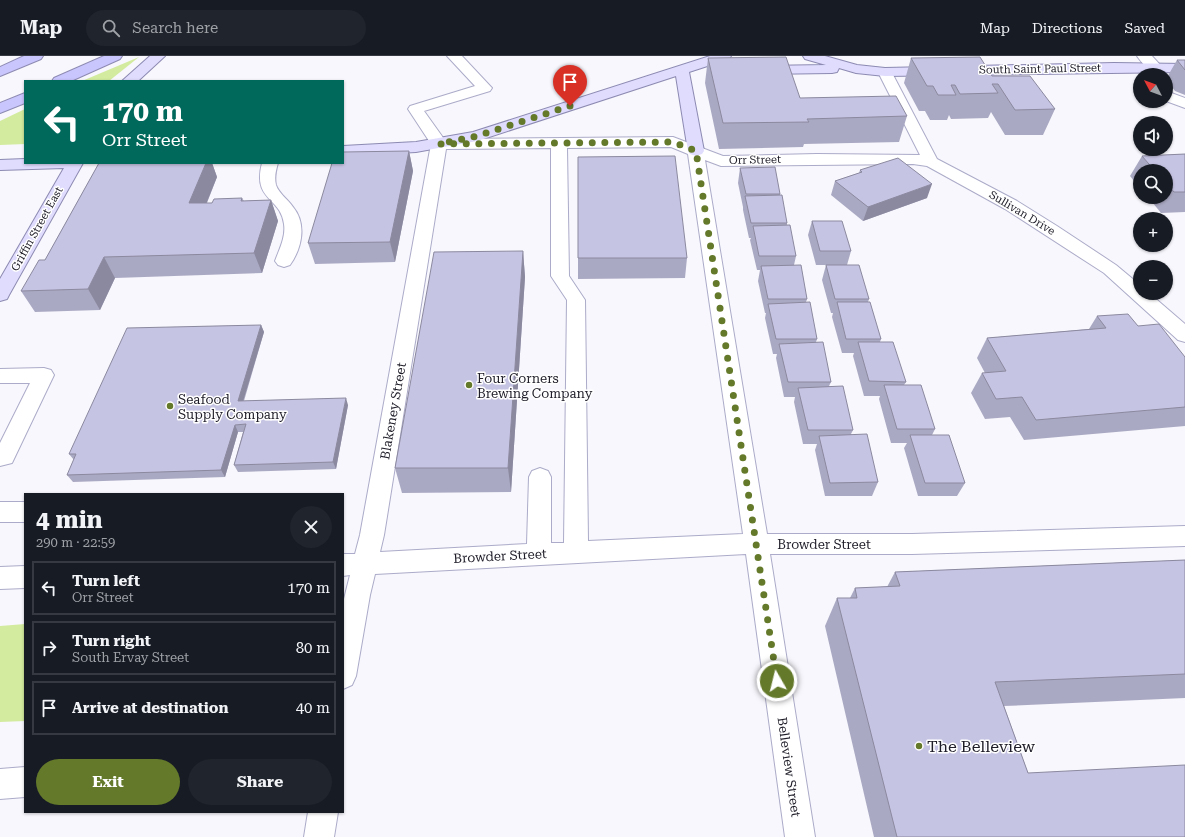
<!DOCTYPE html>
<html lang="en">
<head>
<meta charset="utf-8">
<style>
	body { margin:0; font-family:"Roboto Serif",serif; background:#20242c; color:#f1f3f6; height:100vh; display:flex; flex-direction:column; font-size:15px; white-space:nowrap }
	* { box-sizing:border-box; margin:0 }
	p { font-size:13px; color:#9ea1a6 }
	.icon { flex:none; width:22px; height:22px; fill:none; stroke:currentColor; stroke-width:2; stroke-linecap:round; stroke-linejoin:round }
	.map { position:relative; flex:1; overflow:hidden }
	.panel { position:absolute; left:24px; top:437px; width:320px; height:320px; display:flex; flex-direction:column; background:#171b24; border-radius:0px; box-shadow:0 1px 3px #0004 }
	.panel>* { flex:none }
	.top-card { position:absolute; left:24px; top:24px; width:320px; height:84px; border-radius:0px; box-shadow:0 1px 3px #0004; background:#00695c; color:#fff; overflow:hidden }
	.needle { width:26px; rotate:311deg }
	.buttons { position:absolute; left:1133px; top:12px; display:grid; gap:8px }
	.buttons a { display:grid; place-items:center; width:40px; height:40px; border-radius:50%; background:#171b24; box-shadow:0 1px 3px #0004; font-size:20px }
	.pin { position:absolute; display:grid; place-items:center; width:34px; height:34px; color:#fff; margin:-41px -17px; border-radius:50% 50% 50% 0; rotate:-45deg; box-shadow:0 0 4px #0007 }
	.pin .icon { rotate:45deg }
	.me { position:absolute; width:44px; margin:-22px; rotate:352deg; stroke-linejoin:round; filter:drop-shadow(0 0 3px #0008) }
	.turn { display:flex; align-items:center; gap:14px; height:84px; padding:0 12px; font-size:18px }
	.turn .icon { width:52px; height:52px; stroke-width:2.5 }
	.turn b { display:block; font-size:28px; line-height:34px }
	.round { display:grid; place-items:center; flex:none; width:42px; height:42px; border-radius:21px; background:#20242c }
	.headline { display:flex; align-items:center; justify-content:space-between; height:68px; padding:0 12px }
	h1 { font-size:24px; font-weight:700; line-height:30px }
	.primary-button { display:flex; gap:8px; margin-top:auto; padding:8px 12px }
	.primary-button a { flex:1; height:46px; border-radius:24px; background:#64792a; color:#fff; font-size:16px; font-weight:700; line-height:46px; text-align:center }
	.primary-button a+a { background:#20242c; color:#f1f3f6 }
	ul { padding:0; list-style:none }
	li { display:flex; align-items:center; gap:12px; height:54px; margin:0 8px 6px; padding:0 4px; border:2px solid #363941; border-radius:0px }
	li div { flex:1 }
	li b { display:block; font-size:15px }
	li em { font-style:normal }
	header { display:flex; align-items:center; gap:24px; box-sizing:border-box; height:56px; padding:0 20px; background:#171b24; border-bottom:1px solid #363941 }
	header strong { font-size:19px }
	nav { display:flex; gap:22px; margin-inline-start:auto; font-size:14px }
	.search { width:280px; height:36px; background:#20242c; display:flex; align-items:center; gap:10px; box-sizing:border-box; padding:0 14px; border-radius:22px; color:#9ea1a6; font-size:15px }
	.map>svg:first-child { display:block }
	.green { fill:#d3eb9e }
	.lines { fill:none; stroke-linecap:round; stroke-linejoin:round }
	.minor-casing { stroke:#acabc9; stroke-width:2 }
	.major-casing { stroke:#8d8ab2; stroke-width:2 }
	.highway-casing { stroke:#8d8ab2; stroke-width:2 }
	.minor { fill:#fff; fill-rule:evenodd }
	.major { fill:#dfdcfe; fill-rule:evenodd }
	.highway { fill:#c9c5fd; fill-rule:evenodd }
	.wall { fill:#aaa9c3 }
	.shaded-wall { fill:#8b899f }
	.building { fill:#c6c4e3; stroke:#8b899f }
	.route { stroke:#64792a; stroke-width:7; stroke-dasharray:0 12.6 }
	.poi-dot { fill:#64792a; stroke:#fff; stroke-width:1.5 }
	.labels { text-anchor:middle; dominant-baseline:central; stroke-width:3; stroke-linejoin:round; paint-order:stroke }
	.far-street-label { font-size:11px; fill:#1e1d28; stroke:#fff }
	.poi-label { font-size:13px; fill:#1e1d28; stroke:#fff; text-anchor:start }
	.street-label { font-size:13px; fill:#1e1d28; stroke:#fff }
	.near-poi-label { font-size:16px; fill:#1e1d28; stroke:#fff; text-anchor:start }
</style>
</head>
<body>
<header>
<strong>Map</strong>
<div class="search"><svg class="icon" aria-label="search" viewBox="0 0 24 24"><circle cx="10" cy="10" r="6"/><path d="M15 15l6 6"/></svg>Search here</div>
<nav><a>Map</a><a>Directions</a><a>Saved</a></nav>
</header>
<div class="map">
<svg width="1185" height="781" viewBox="0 0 1185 781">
	<rect width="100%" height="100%" fill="#f7f7fd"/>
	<path class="green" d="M139,1L109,25H82Z
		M25,53V88L0,89V65Z
		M25,568V665L0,666V570Z"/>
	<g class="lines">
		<g class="minor-casing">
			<path id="minor" d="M447,0H462L492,32L490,35L424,55L444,83L673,81L723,100L817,98L920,99L878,16L880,13L885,12L890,13L937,103L1017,145L1057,170L1116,209L1140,229V237H1149L1185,268V286L1178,284L1104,217L1005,153L927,110L913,108L721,110L705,104L767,478H912L1185,470V490L912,498H770L815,781H785L746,498L375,518L370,539L356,620L352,629L343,633V547L350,519L343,520V498H355L360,479L431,88L408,53L410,50L475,30ZM671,91L688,98L743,478L588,485L585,244L569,220L567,92ZM551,92V220L567,244L564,487H551V421L548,415L540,412L532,415L529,421L527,488L380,496L384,479L446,93Z
				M1137,0H1152L1163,12L1161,15C1150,18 1143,8 1137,0Z
				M1166,35L1185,42V52L1166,45Z
				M262,107H278C276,114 274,121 276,129C279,138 288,143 293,151C307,168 302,192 290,209L284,211L278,209L275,205C279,194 286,181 284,168C281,141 252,145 262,107Z
				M44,312L51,314L54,319L12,407L0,410V387L30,327H0V313Z
				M0,446H25V466H0Z
				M25,510V532L0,533V511Z
				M25,711V741L0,743V713Z
				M308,756H338L334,781H304Z"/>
		</g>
		<g class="major-casing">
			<path id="major" d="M150,0H165L138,25H122Z
				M710,0H731L729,3L689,16L704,95L702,98L696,100L690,98L688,95L676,20L477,85L416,96L343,100V90L416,86L473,76Z
				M803,0H825L857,9L885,12L1114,7L1185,8V16L885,20L856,17L839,12L837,16L832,17L761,18L756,17L754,14L756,11L761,10L826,9L805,3Z
				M25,103V107H83L9,239L7,243L0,245V223L64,112L0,114V104Z"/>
		</g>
		<g class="highway-casing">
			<path id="highway" d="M24,0H43L41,3L0,20V11Z
				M104,0H122L120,3L71,25H52L54,22Z
				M25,37V47L0,57V47Z"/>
		</g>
		<use href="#minor" class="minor"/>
		<use href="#major" class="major"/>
		<use href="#highway" class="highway"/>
	</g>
	<path class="wall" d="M708,2L800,42L907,60L899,86L804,88L803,91L719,93L705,27Z
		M911,2L992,20L1055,53L1043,79H1005L991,56L988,62L951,63L949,59L947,64H930L925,55H919L904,27Z
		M1177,4H1185V39L1175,35L1166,23Z
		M409,95L413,115L395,206L315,208L308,187Z
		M1185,98V156L1161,157L1148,141H1166V115H1140V132L1130,120L1142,100Z
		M99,107H212L217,121L207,147H212L242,142L244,145L271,144L278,165L262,217L115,222L100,254L35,256L21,235L45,204Z
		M740,112L780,138L787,167V169L796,200L794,209L807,243L806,246L817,283L816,286L831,326L829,330L853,374L851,378L878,426L872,440H825L815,394L817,388H803L794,346L795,341H784L776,302L777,298H773L765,262L766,257H765L758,225L760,214H757L750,184L751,182H749L743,154V151L738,127Z
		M860,114L927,142L863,165L831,139L835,125L859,117Z
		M812,165L851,195L847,209H816L808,179Z
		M523,195L525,221L511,436L402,437L395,412Z
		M578,202H687L685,222L578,223Z
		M826,209L869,243L868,246L881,283L880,286L906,326L904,329L935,373L932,379L965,427L957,440H918L904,392L907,387H891L879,343L880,340H864L853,300L854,297H842L832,261L833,257H831L822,224Z
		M1097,260L1138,270L1185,301V370L1024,384L1010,361L985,363L971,337L982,317H985L977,302L987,282L1089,273Z
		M261,269L264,276L244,345L348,349L336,413L238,416L234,409L243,376H238L225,421L73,426L67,419L74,404L69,398Z
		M1185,504V642L1004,650L1028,717L1185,781H874L825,570L837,542H850L855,532L887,531L895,516Z"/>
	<path class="shaded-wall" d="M409,95L413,115L395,206L390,186Z
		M206,107H212L217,121L198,168L189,147Z
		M932,128L927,142L863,165L868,151Z
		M271,144L278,165L262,217L254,197Z
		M523,195L525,221L511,436L508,412Z
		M104,201L115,222L100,254L88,233Z
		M261,269L264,276L241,352L238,345Z
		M346,342L348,349L336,413L333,406Z
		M235,369L238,376L225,421L221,414Z"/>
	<path class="building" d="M786,1L800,42L896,40L907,60L807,63L809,66L723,67L708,2Z
		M980,1L992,20H1030L1055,53L1015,54L998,28H992L998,37L960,38L955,29H951L956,39H938L933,30H927L911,2Z
		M1177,4H1185V14Z
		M409,95L390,186L308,187L332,107H343V96Z
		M1185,98V136H1174L1166,127V115H1155L1142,100Z
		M675,100L687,202H578V101Z
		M898,102L932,128L868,151L835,125L862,116L860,114Z
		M99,107H206L189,147H212L214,143L242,142L241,145L271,144L254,197L104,201L88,233L21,235L39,204H45Z
		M775,111L780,138H746L740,112Z
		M782,139L787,167H751L745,140Z
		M812,165H842L851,195H820Z
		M790,169L796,200H759L753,170Z
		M523,195L508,412H395L434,196Z
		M801,209L807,243H768L761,210Z
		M826,209H859L869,243H835Z
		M810,246L817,283H776L768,248Z
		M837,246H870L881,283H846Z
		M1128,258L1138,270L1159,268L1185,301V351L1036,364L1022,341L996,343L982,317L1006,315L987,282L1106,272L1097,260Z
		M261,269L238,345L346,342L333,406L234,409L246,368L235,369L221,414L67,419L76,398H69L127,272Z
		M823,286L831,326H788L779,288Z
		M858,286H893L906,326L869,325Z
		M884,329H921L935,373H897Z
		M843,330L853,374H808L798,332Z
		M867,378L878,426L830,427L819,380Z
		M910,379H949L965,427H925Z
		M1185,504V618L995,626L1028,717L1185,709V781H897L837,542H857L855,532L900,530L895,516Z"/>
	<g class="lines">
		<path class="route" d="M570,50L477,80L439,88L673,86L696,95L777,625"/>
	</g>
	<g class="poi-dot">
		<circle cx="469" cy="329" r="4"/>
		<circle cx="170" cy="350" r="4"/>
		<circle cx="919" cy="690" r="4"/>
	</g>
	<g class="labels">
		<g class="far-street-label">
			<text transform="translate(1040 13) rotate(-1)">South Saint Paul Street</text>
			<text transform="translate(755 104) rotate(-1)">Orr Street</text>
			<text transform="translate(1022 157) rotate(31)">Sullivan Drive</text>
			<text transform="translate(37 173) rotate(-61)">Griffin Street East</text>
		</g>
		<g class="poi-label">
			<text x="477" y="322">Four Corners<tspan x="477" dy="15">Brewing Company</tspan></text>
			<text x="178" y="343">Seafood<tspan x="178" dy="15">Supply Company</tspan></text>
		</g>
		<g class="street-label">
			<text transform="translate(393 355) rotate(-80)">Blakeney Street</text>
			<text x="824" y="488">Browder Street</text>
			<text transform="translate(500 500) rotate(-3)">Browder Street</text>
			<text transform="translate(789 711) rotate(82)">Belleview Street</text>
		</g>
		<g class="near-poi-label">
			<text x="927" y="690">The Belleview</text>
		</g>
	</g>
</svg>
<div class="buttons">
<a><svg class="needle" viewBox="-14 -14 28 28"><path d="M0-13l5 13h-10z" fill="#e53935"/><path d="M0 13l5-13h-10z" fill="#9ea1a6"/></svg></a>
<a><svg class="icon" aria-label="sound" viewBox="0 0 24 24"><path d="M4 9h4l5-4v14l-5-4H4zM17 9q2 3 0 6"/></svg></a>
<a><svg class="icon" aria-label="search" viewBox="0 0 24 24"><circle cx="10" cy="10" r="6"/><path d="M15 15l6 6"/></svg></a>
<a>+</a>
<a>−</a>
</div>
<div class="pin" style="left:570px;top:50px;background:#d93025"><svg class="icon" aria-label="arrive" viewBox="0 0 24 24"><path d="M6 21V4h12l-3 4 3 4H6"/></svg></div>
<svg class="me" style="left:777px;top:625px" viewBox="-20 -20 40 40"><circle r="17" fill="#64792a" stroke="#fff" stroke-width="3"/><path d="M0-11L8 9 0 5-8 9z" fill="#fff"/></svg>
<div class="top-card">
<div class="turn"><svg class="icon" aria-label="left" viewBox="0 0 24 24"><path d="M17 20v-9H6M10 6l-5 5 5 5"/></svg><div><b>170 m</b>Orr Street</div></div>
</div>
<section class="panel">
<div class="headline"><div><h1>4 min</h1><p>290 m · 22:59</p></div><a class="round"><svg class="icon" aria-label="close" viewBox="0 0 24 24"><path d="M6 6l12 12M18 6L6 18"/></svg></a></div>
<ul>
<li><svg class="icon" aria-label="left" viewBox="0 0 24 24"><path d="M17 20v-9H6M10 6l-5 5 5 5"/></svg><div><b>Turn left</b><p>Orr Street</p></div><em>170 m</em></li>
<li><svg class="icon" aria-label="right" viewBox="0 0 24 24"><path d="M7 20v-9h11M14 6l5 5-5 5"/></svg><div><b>Turn right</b><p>South Ervay Street</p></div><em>80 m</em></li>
<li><svg class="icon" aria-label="arrive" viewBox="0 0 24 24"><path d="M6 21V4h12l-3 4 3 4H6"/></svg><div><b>Arrive at destination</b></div><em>40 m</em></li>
</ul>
<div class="primary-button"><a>Exit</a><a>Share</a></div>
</section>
</div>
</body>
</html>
